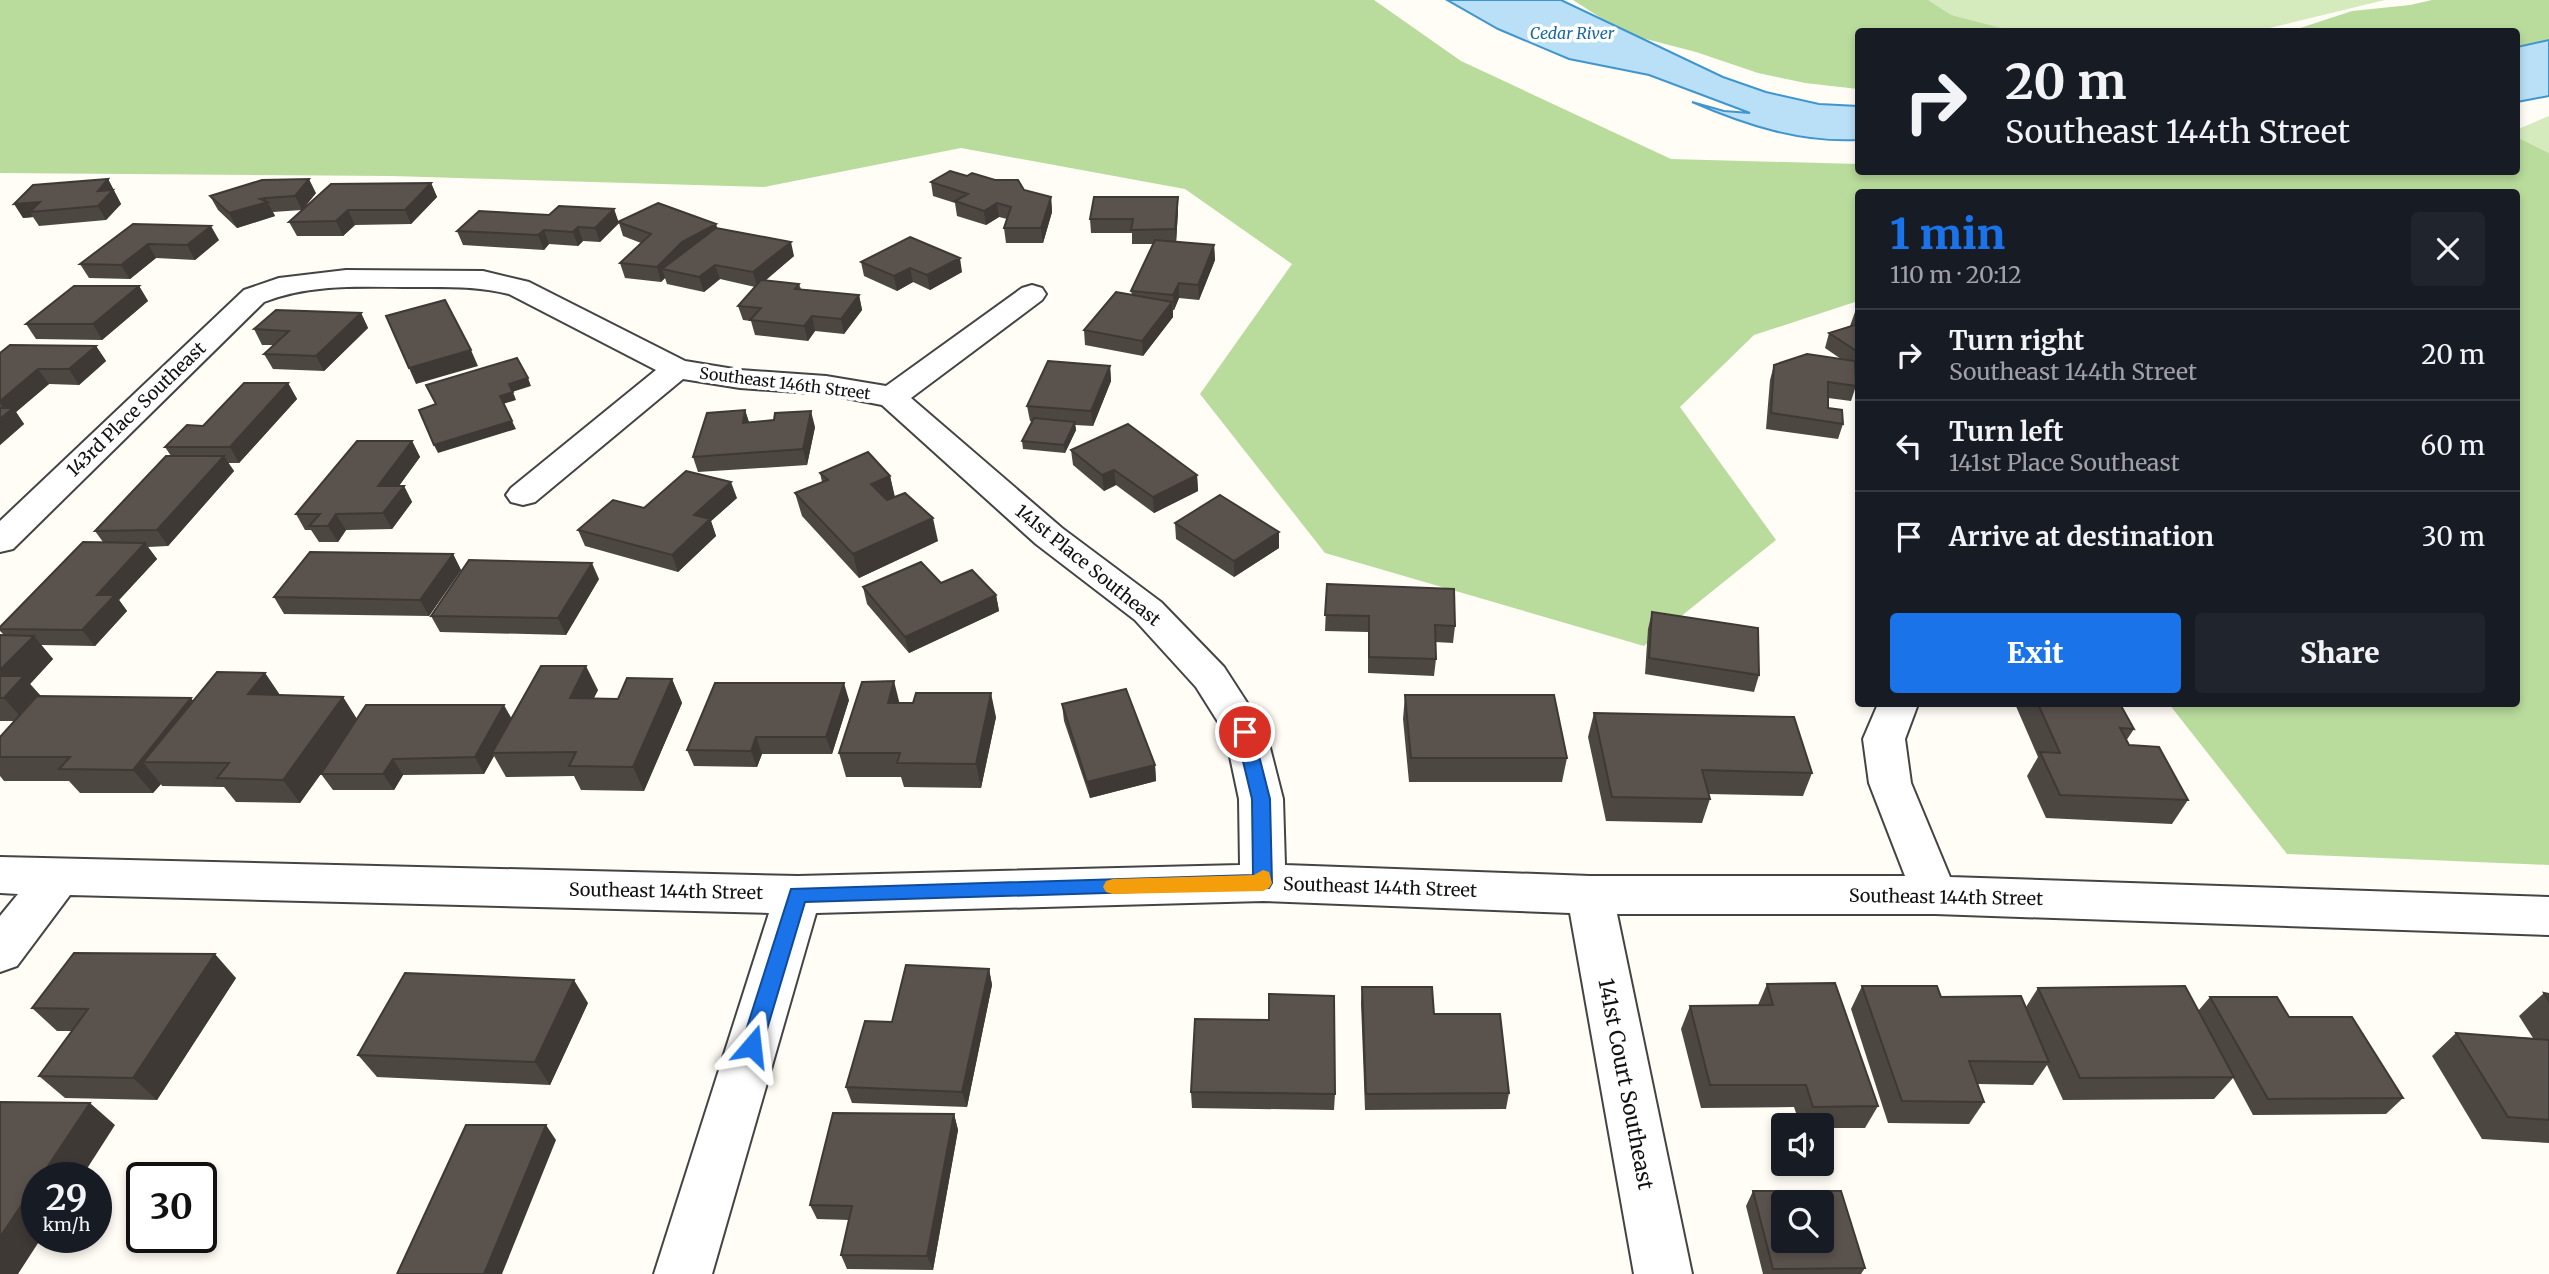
<!DOCTYPE html>
<html lang="en">
<head>
<meta charset="utf-8">
<style>
	body { margin:0; font-family:Merriweather,serif; background:#20242c; color:#f1f3f6; height:100vh; display:flex; flex-direction:column; font-size:26px; white-space:nowrap }
	* { box-sizing:border-box; margin:0 }
	p { font-size:23px; color:#9ea1a6 }
	.icon { flex:none; width:38px; height:38px; fill:none; stroke:currentColor; stroke-width:2; stroke-linecap:round; stroke-linejoin:round }
	.map { position:relative; flex:1; overflow:hidden }
	.sheet { position:absolute; left:1855px; top:189px; width:665px; height:518px; display:flex; flex-direction:column; background:#171b24; border-radius:7px; box-shadow:0 4px 10px #0003 }
	.sheet>* { flex:none }
	.top-card { position:absolute; left:1855px; top:28px; width:665px; height:147px; border-radius:7px; box-shadow:0 4px 10px #0003; background:#171b24; color:#f1f3f6; overflow:hidden }
	.tools { position:absolute; left:1771px; top:1113px; display:grid; gap:14px }
	.tools a { display:grid; place-items:center; width:63px; height:63px; border-radius:7px; background:#171b24; box-shadow:0 4px 10px #0003; font-size:35px }
	.speed { position:absolute; left:21px; top:1162px; display:flex; gap:14px; font-size:35px; font-weight:700; text-align:center }
	.speed>* { display:grid; place-content:center; width:91px; height:91px; border-radius:50%; background:#171b24; box-shadow:0 4px 10px #0003; line-height:1 }
	.speed small { font-size:18px; font-weight:400 }
	.speed .limit { border:4px solid #111; border-radius:10px; background:#fff; color:#111 }
	.pin { position:absolute; display:grid; place-items:center; width:60px; height:60px; color:#fff; margin:-30px; border:4px solid #fff; border-radius:50%; box-shadow:0 2px 7px #0007 }
	.me { position:absolute; width:77px; margin:-38px; rotate:17deg; stroke-linejoin:round; filter:drop-shadow(0 0 5px #0008) }
	.turn { display:flex; align-items:center; gap:24px; height:147px; padding:0 35px; font-size:32px }
	.turn .icon { width:91px; height:91px; stroke-width:2.5 }
	.turn b { display:block; font-size:49px; line-height:60px }
	.round { display:grid; place-items:center; flex:none; width:74px; height:74px; border-radius:7px; background:#20242c }
	.headline { display:flex; align-items:center; justify-content:space-between; height:119px; padding:0 35px }
	h1 { font-size:42px; font-weight:800; line-height:52px; color:#1a73e8 }
	.primary-button { display:flex; gap:14px; margin-top:auto; padding:14px 35px }
	.primary-button a { flex:1; height:80px; border-radius:7px; background:#1a73e8; color:#fff; font-size:28px; font-weight:800; line-height:80px; text-align:center }
	.primary-button a+a { background:#20242c; color:#f1f3f6 }
	ul { padding:0; list-style:none }
	li { display:flex; align-items:center; gap:21px; height:91px; padding:0 35px; border-top:2px solid #363941 }
	li div { flex:1 }
	li b { display:block; font-size:26px }
	li em { font-style:normal }
	.map>svg:first-child { display:block }
	.green { fill:#d5ebbd }
	.forest { fill:#b9dc9c }
	.water { fill:#b9e0f7; stroke:#3f96cf; stroke-width:2 }
	.lines { fill:none; stroke-linecap:round; stroke-linejoin:round }
	.minor-casing { stroke:#444; stroke-width:4 }
	.minor { fill:#fff; fill-rule:evenodd }
	.wall { fill:#4d4742 }
	.shaded-wall { fill:#3f3936 }
	.building { fill:#5a524d; stroke:#3f3936; stroke-width:2; fill-rule:evenodd }
	.route { fill:#1a73e8; stroke:#114b97; stroke-width:2 }
	.slow { fill:#f59e0b }
	.labels { text-anchor:middle; dominant-baseline:central; stroke-width:7; stroke-linejoin:round; paint-order:stroke }
	.far-water-label { font-size:16px; font-style:italic; fill:#1768a6; stroke:#fff }
	.far-street-label { font-size:16px; fill:#111; stroke:#fff }
	.street-label { font-size:18px; fill:#111; stroke:#fff }
	.near-street-label { font-size:21px; fill:#111; stroke:#fff }
</style>
</head>
<body>
<div class="map">
<svg width="2549" height="1274" viewBox="0 0 2549 1274">
	<rect width="100%" height="100%" fill="#fffdf5"/>
	<path class="green" d="M1836,0H2385L2253,32L1964,31Z
		M2549,116V153L2517,137L2516,130Z"/>
	<path class="forest" d="M0,0H1374L1461,61L1671,159L1858,164V172H2516L2517,137L2549,153V865L2287,854L2169,704H2516V192H1858V301L1754,335L1680,407L1776,540L1644,646L1325,553L1200,394L1292,264L1185,189L961,148L764,187L391,176L0,173Z
		M1573,0H1928L1951,15L2012,31L1858,32V89L1805,83L1758,73L1696,52L1634,36L1618,29Z
		M2432,0H2549V54L2517,69L2516,32H2288L2352,11L2410,5Z"/>
	<path class="water" d="M1447,0H1561L1723,77L1766,92L1819,104L1858,106V140C1800,143 1745,125 1692,102L1724,111L1750,113L1649,75L1569,59L1498,29Z
		M2549,40V96L2517,102V47Z"/>
	<g class="lines">
		<g class="minor-casing">
			<path id="minor" d="M346,270L483,271L529,282L685,361L740,370L826,376L886,386L1022,288L1032,285L1042,288L1046,294L1042,300L911,398L1062,528L1161,602L1224,667L1266,732L1283,799L1285,865L1590,876H1905L1869,783L1863,739L1878,704H1918L1905,739L1911,783L1950,877L2549,897V935L1935,914H1617L1692,1274H1634L1570,913L1263,901L816,913L712,1274H654L769,913L70,895L17,966L0,972V916L18,894L0,893V857L798,876L1240,865L1239,799L1225,733L1196,687L1135,620L1036,544L882,405L826,394L740,388L683,379L535,502L523,505L511,502L506,495L511,488L656,370L509,294C477,286 446,287 413,287C363,287 311,283 264,302L13,549L0,552V521L244,290L279,278Z"/>
		</g>
		<use href="#minor" class="minor"/>
	</g>
	<path class="wall" d="M967,176L1051,197L1052,212L1043,243H1006L1004,228L1007,219L999,217L986,225L957,216L955,203L933,196L931,182Z
		M108,179L121,204L106,220L39,226L33,217L23,218L33,185Z
		M431,183L437,197L411,224L355,225L343,236H297L289,222L302,210L273,212L275,216L237,228L218,210L210,196L316,193L304,208Z
		M1178,197V211L1176,242L1214,245L1215,260L1199,300L1179,298L1174,310H1173V317L1143,356L1085,345L1084,330L1132,295L1131,291L1153,244H1132V233H1091L1090,219Z
		M614,209L618,222L716,224L717,229L794,256L765,281L799,284L801,289L859,295L862,310L844,334L815,331L808,341L755,335L751,321L743,320L738,306L755,287L720,279L704,292L667,284L665,278L661,282L625,278L620,263L641,243L623,236L619,223L600,242L583,241L578,246L549,244L544,250L463,245L457,231L549,215Z
		M133,224L219,240L195,260L156,258L130,279L89,278L80,264Z
		M861,262L962,272L930,290L913,282L897,291L864,276Z
		M139,286L148,301L102,340L36,339L26,324Z
		M1858,311V371L1855,369L1856,386L1851,401L1828,398V408L1843,424L1838,439L1766,429L1770,380L1774,365L1841,359L1825,348L1829,333L1850,326L1855,312Z
		M361,313L368,328L324,371L273,369L264,354L274,345H262L254,329Z
		M96,346L106,361L79,385L49,384L16,412L24,424L0,445V353Z
		M1110,366L1111,381L1093,426L1075,425L1076,430L1065,453L1023,449L1022,441L1032,422L1030,421L1027,406Z
		M288,383L297,399L239,463H228L234,471L168,546L148,547L157,559L119,600L127,611L95,646L41,645L53,659L30,684L41,696L191,698L193,701L265,673L280,695L343,697L357,719H511L598,690L593,699H618L672,679L682,703L644,791L581,790L574,776L506,777L494,756L484,774L403,775L394,790H333L321,774L326,767L300,803L236,802L224,787L162,786L161,784L153,793H80L69,781H4L0,776V737L14,721H0V635H4L0,631V627L103,542L95,531L171,456L165,447L203,426Z
		M745,410L749,422L774,420L815,427L807,465L698,472L693,457Z
		M412,441L420,457L399,486H404L412,502L392,529L346,530L338,542H319L311,530H305L296,514Z
		M1071,450L1197,475L1198,491L1154,513L1116,485L1104,491L1073,465Z
		M820,473L890,476L895,497L938,541L859,578L802,516L795,493L822,482Z
		M737,498L711,521L716,536L678,572L585,546L578,530L644,508Z
		M1175,523L1279,532V548L1234,577L1176,539Z
		M453,554L461,570L429,616L284,614L274,597Z
		M599,579L566,635L440,632L431,616Z
		M941,583L996,595L999,611L909,653L867,604L863,587Z
		M1327,584L1455,626L1453,643L1435,642L1436,659L1434,676L1368,673V632L1325,631Z
		M1652,612L1759,675L1754,692L1645,674L1648,629Z
		M1405,695L1567,758L1562,782H1409L1403,719Z
		M849,700L832,754H762L757,767L694,766L687,750Z
		M899,703L996,717L981,788L904,787L901,777H846L839,753Z
		M1062,704L1155,765L1156,781L1090,798L1064,721Z
		M2015,704H2120L2134,729L2126,741L2129,745L2188,800L2172,824L2046,818L2027,776L2038,757Z
		M1594,713L1812,773L1803,796L1708,794L1710,799L1702,823L1606,821L1588,737Z
		M989,969L992,985L967,1107L852,1103L846,1087L892,1022Z
		M236,978L157,1100L65,1098L39,1076L72,1031H57L32,1008Z
		M1767,984L1878,1106L1865,1128H1822V1125H1800L1794,1107L1701,1108L1681,1029L1690,1006L1758,1005Z
		M1862,986L1941,997L2026,1007L2038,988L2198,1011L2210,997L2289,1017L2403,1098L2386,1114L2253,1115L2233,1078L2214,1099L2063,1100L2047,1065L2033,1085L1978,1084L1984,1102L1969,1124L1888,1123L1851,1009Z
		M1362,987L1434,1014L1509,1093L1506,1109L1365,1110L1361,1003Z
		M2544,993L2549,994V1143L2482,1139L2432,1056L2456,1033L2533,1038L2519,1016Z
		M588,1003L550,1085L377,1077L358,1055Z
		M1191,1092L1335,1094L1334,1110L1192,1108Z
		M954,1114L958,1130L933,1270L847,1269L841,1255L849,1220L817,1219L810,1205Z
		M1753,1191L1865,1268L1861,1274H1763L1746,1206Z"/>
	<path class="shaded-wall" d="M108,179L121,204L106,220L98,206V191Z
		M309,179L316,193L302,210L295,196Z
		M431,183L437,197L411,224L405,210Z
		M1051,197L1052,212L1043,243L1041,228Z
		M1178,197V211L1176,244L1175,229Z
		M265,198L275,216L237,228L229,213Z
		M40,202L30,212L33,217L23,218L14,204Z
		M997,203L999,217L986,225L984,211Z
		M614,209L619,223L600,242L595,228Z
		M348,210L355,225L343,236L336,221Z
		M716,224L720,239L662,269L665,278L661,282L657,267L682,242Z
		M211,226L219,240L195,260L187,245Z
		M578,227L583,241L578,246L573,232Z
		M544,230L549,244L544,250L538,235Z
		M791,242L794,256L757,287L753,272Z
		M148,244L156,258L130,279L121,265Z
		M1214,245L1215,260L1199,300L1198,285Z
		M960,258L962,272L930,290L927,275Z
		M715,265L720,279L704,292L699,277Z
		M910,268L913,282L897,291L894,276Z
		M1179,283V298L1174,310L1173,295Z
		M139,286L148,301L102,340L93,324Z
		M859,295L862,310L844,334L841,319Z
		M1172,302L1173,317L1143,356L1142,341Z
		M361,313L368,328L324,371L316,356Z
		M812,316L815,331L808,341L804,326Z
		M96,346L106,361L79,385L69,369Z
		M471,350L478,366L416,384L409,368Z
		M1110,366L1111,381L1093,426L1091,411Z
		M38,369L49,384L16,412L24,424L0,445V419L7,413L0,403V401Z
		M528,378L531,386L512,392L509,384Z
		M288,383L297,399L239,463L230,447Z
		M513,392L516,400L503,404L500,396Z
		M745,410L750,426L743,423Z
		M811,411L815,427L807,465L803,449Z
		M512,421L516,429L438,453L434,445Z
		M1075,422L1076,430L1065,453L1064,445Z
		M412,441L420,457L387,502L378,486Z
		M224,456L234,471L168,546L157,530Z
		M1114,470L1116,485L1104,491L1102,475Z
		M1197,475L1198,491L1154,513L1153,497Z
		M890,476L895,499L876,508L871,484Z
		M731,482L737,498L711,521L716,536L678,572L672,555L694,515Z
		M404,486L412,502L392,529L383,513Z
		M336,514L346,530L338,542L328,526Z
		M933,518L938,541L859,578L853,554Z
		M1279,532V548L1234,577V561Z
		M145,543L157,559L119,600L127,611L95,646L82,630L97,595Z
		M453,554L461,570L429,616L420,600Z
		M592,563L599,579L566,635L558,618Z
		M996,595L999,611L909,653L905,637Z
		M34,636L53,659L30,684L44,700L25,722L4,698L0,683V670Z
		M586,666L598,690L582,722L570,698Z
		M265,673L281,697L248,694Z
		M672,679L682,703L644,791L633,767Z
		M894,681L900,705L888,703Z
		M844,683L849,700L832,754L826,737Z
		M991,693L996,717L981,788L976,764Z
		M343,697L358,721L300,803L283,780Z
		M191,698L209,722L143,762L161,784L153,793L133,770Z
		M504,705L513,721L492,753L494,756L484,774L475,757Z
		M756,737L762,754L757,767L751,751Z
		M393,759L403,775L394,790L383,774Z
		M1155,765L1156,781L1090,798L1087,782Z
		M215,954L236,978L157,1100L133,1078Z
		M989,969L992,985L967,1107L962,1092Z
		M574,980L588,1003L550,1085L535,1062Z
		M90,1103L115,1125L81,1178H40Z
		M954,1114L958,1130L933,1270L927,1256Z
		M546,1125L556,1140L502,1274H484Z
		M37,1182V1237H42L18,1274H0V1237Z"/>
	<path class="building" d="M950,171L967,176L972,173L995,180H1018L1024,190L1051,197L1041,228H1004L1011,207L997,203L984,211L955,201L968,194L931,182Z
		M108,179L98,191L113,190L98,206L30,212L40,202L14,204L33,185Z
		M309,179L295,196L265,198L260,199L268,202L229,213L210,196L262,180Z
		M431,183L405,210H348L336,221L289,222L331,184Z
		M1094,197H1178L1175,229L1131,230L1133,219H1090Z
		M658,203L716,224L682,242L657,267L620,263L651,234L618,222Z
		M559,206L614,209L595,228L578,227L573,232L544,230L538,235L457,231L479,211L549,215Z
		M133,224L211,226L187,245L148,244L121,265L80,264Z
		M716,228L791,242L753,272L715,265L699,277L662,269Z
		M910,237L960,258L927,275L910,268L894,276L861,262Z
		M1155,240L1214,245L1198,285L1179,283L1173,295L1131,291Z
		M761,280L799,284L795,289L859,295L841,319L812,316L804,326L750,320L761,308L738,306Z
		M74,286H139L93,324H26Z
		M1116,292L1172,302L1142,341L1084,330Z
		M445,300L471,350L409,368L386,316Z
		M276,310L361,313L316,356L264,354L289,331L254,329Z
		M1858,324V352L1829,333Z
		M10,345L96,346L69,369H38L0,401V353Z
		M1807,354L1855,361L1856,386L1828,382V408L1842,410L1843,424L1771,413L1774,365Z
		M517,358L528,378L509,384L513,392L500,396L512,421L434,445L419,410L436,404L426,385Z
		M1048,361L1110,366L1091,411L1027,406Z
		M244,383H288L230,447H165L187,425L203,426Z
		M0,408H13L0,419Z
		M745,410L743,423L774,420L775,413L811,411L803,449L693,457L707,413Z
		M1034,418L1075,422L1064,445L1022,441Z
		M1128,424L1197,475L1153,497L1114,470L1102,475L1071,450Z
		M357,441H412L378,486H404L383,513L336,514L328,526H309L320,514H296Z
		M868,452L890,476L871,484L887,500L905,493L933,518L853,554L795,493L828,480L820,473Z
		M166,456H224L157,530L95,531Z
		M686,471L731,482L694,515L710,519L672,555L578,530L613,500L644,508Z
		M1220,495L1279,532L1234,561L1175,523Z
		M83,542L145,543L97,595H115L82,630L0,629V627Z
		M310,552L453,554L420,600L274,597Z
		M469,560L592,563L558,618L431,616Z
		M921,562L941,583L972,570L996,595L905,637L863,587Z
		M1327,584L1454,589L1455,626L1435,625L1436,659L1369,657V616L1325,615Z
		M1652,612L1758,628L1759,675L1649,658Z
		M0,635L34,636L0,670Z
		M541,666H586L570,698L618,699L627,678L672,679L633,767L569,766L576,752L492,753Z
		M217,672L265,673L248,694L343,697L283,780L217,778L229,763L143,762Z
		M0,676H24L4,698H0Z
		M894,681L888,703H913L916,693H991L976,764L897,763L900,753H839L862,682Z
		M715,683H844L826,737H756L751,751L687,750Z
		M1126,689L1155,765L1087,782L1062,704Z
		M1405,695H1554L1567,758H1411Z
		M37,696L191,698L133,770L59,769L70,757H0V737Z
		M2038,704H2120L2134,729L2120,728L2129,745L2159,747L2188,800L2060,795L2040,752L2060,753Z
		M366,705H504L475,757L393,759L383,774H321Z
		M1594,713L1794,717L1812,773L1702,770L1710,799L1612,797Z
		M74,953L215,954L133,1078L39,1076L88,1009L32,1008Z
		M906,965L989,969L962,1092L846,1087L865,1021L892,1022Z
		M405,973L574,980L535,1062L358,1055Z
		M1835,983L1878,1106L1813,1107L1806,1085H1710L1690,1006L1773,1005L1767,984Z
		M1862,986H1937L1941,997L2021,996L2049,1062L1969,1061L1984,1102L1902,1101Z
		M2185,986L2234,1077L2080,1078L2038,988Z
		M1362,987H1432L1434,1014H1500L1509,1093L1366,1094Z
		M2544,993L2549,994V1001Z
		M1269,994L1334,996L1335,1094L1191,1092L1195,1019L1269,1020Z
		M2210,997H2277L2289,1017H2352L2403,1098L2268,1099Z
		M2456,1033L2549,1040V1120L2508,1117Z
		M0,1102L90,1103L40,1178H37V1182L0,1237Z
		M833,1113L954,1114L927,1256L841,1255L852,1206L810,1205Z
		M466,1125H546L484,1274H397Z
		M1753,1191H1841L1865,1268L1773,1269ZM1783,1202H1822V1241H1783Z"/>
	<path class="route" d="M1245,726L1253,732L1270,799L1272,883L1269,888L805,902L762,1046L759,1053L752,1056L744,1053L741,1046L791,889L1253,875L1252,799L1236,732Z"/>
	<path class="slow" d="M1263,870L1269,872L1272,883L1269,888L1263,891L1113,894L1106,892L1103,887L1106,881L1113,879L1254,875Z"/>
	<g class="labels">
		<g class="far-water-label">
			<text x="1572" y="33">Cedar River</text>
		</g>
		<g class="far-street-label">
			<text transform="translate(785 383) rotate(7)">Southeast 146th Street</text>
		</g>
		<g class="street-label">
			<text transform="translate(136 409) rotate(-44)">143rd Place Southeast</text>
			<text transform="translate(1088 565) rotate(39)">141st Place Southeast</text>
			<text transform="translate(1380 887) rotate(2)">Southeast 144th Street</text>
			<text transform="translate(666 891) rotate(1)">Southeast 144th Street</text>
			<text transform="translate(1946 897) rotate(1)">Southeast 144th Street</text>
		</g>
		<g class="near-street-label">
			<text transform="translate(1626 1084) rotate(79)">141st Court Southeast</text>
		</g>
	</g>
</svg>
<div class="tools">
<a><svg class="icon" aria-label="sound" viewBox="0 0 24 24"><path d="M4 9h4l5-4v14l-5-4H4zM17 9q2 3 0 6"/></svg></a>
<a><svg class="icon" aria-label="search" viewBox="0 0 24 24"><circle cx="10" cy="10" r="6"/><path d="M15 15l6 6"/></svg></a>
</div>
<div class="speed"><div>29<small>km/h</small></div><div class="limit">30</div></div>
<div class="pin" style="left:1245px;top:732px;background:#d93025"><svg class="icon" aria-label="arrive" viewBox="0 0 24 24"><path d="M6 21V4h12l-3 4 3 4H6"/></svg></div>
<svg class="me" style="left:752px;top:1046px" viewBox="-20 -20 40 40"><path d="M0-17L14 15 0 8-14 15z" fill="#1a73e8" stroke="#fff" stroke-width="4"/></svg>
<div class="top-card">
<div class="turn"><svg class="icon" aria-label="right" viewBox="0 0 24 24"><path d="M7 20v-9h11M14 6l5 5-5 5"/></svg><div><b>20 m</b>Southeast 144th Street</div></div>
</div>
<section class="sheet">
<div class="headline"><div><h1>1 min</h1><p>110 m · 20:12</p></div><a class="round"><svg class="icon" aria-label="close" viewBox="0 0 24 24"><path d="M6 6l12 12M18 6L6 18"/></svg></a></div>
<ul>
<li><svg class="icon" aria-label="right" viewBox="0 0 24 24"><path d="M7 20v-9h11M14 6l5 5-5 5"/></svg><div><b>Turn right</b><p>Southeast 144th Street</p></div><em>20 m</em></li>
<li><svg class="icon" aria-label="left" viewBox="0 0 24 24"><path d="M17 20v-9H6M10 6l-5 5 5 5"/></svg><div><b>Turn left</b><p>141st Place Southeast</p></div><em>60 m</em></li>
<li><svg class="icon" aria-label="arrive" viewBox="0 0 24 24"><path d="M6 21V4h12l-3 4 3 4H6"/></svg><div><b>Arrive at destination</b></div><em>30 m</em></li>
</ul>
<div class="primary-button"><a>Exit</a><a>Share</a></div>
</section>
</div>
</body>
</html>
